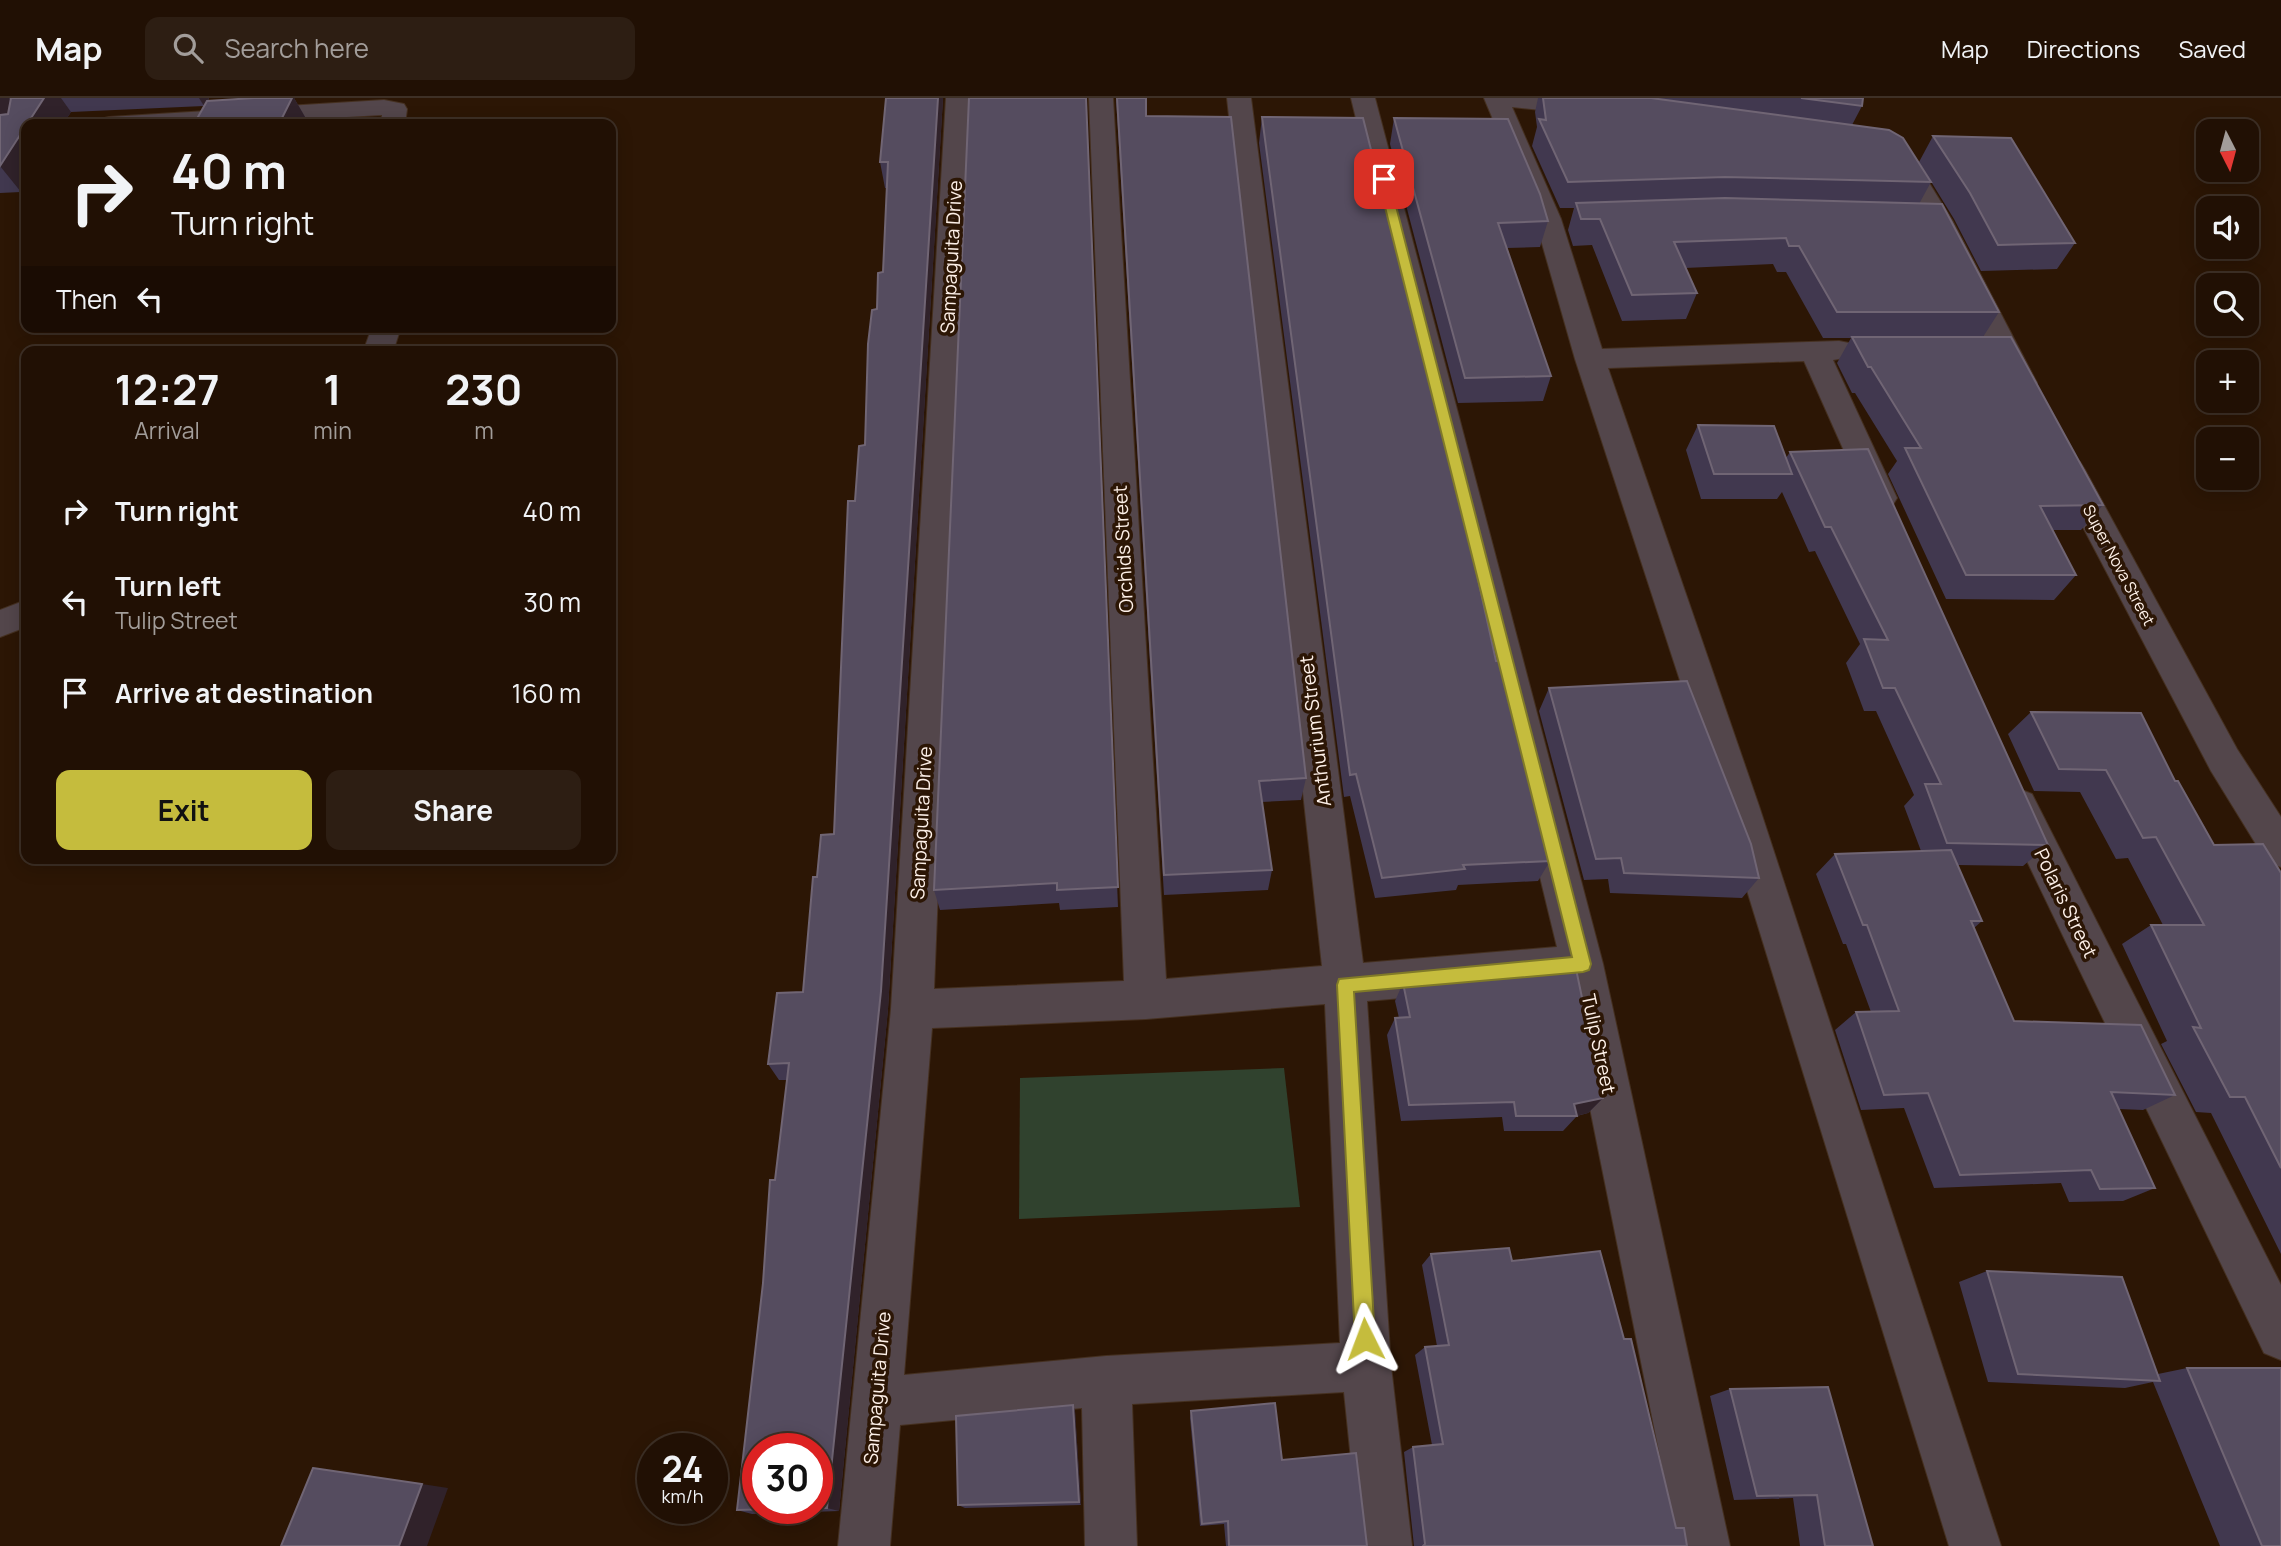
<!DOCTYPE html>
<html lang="en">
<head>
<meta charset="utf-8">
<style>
	body { margin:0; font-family:Manrope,sans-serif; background:#2d1e13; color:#f1f3f6; height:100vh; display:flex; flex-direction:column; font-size:26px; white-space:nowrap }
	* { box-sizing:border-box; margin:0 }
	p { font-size:23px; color:#a29d9a }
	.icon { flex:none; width:38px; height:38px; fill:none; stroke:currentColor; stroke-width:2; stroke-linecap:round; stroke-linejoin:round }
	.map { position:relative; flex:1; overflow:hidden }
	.details { position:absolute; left:21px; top:248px; width:595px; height:518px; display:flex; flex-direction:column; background:#211004; border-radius:14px; box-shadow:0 4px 18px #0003,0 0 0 2px #3e3026 }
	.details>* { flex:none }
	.guide { position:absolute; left:21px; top:21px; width:595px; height:214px; border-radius:14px; box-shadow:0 4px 18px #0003,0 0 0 2px #3e3026; background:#211004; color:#f1f3f6; overflow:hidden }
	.needle { width:46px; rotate:174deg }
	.buttons { position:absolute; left:2196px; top:21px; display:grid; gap:14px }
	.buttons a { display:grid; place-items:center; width:63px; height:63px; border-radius:14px; background:#211004; box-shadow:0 4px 18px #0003,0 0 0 2px #3e3026; font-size:35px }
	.speed { position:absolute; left:637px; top:1335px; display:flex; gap:14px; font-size:35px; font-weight:700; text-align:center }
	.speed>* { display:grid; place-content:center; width:91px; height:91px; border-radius:50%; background:#211004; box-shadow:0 4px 18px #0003,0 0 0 2px #3e3026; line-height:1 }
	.speed small { font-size:18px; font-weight:400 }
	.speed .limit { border:10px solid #d22; background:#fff; color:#111 }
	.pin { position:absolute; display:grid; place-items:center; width:60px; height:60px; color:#fff; margin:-30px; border-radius:14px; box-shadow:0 4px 10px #0006 }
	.me { position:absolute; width:77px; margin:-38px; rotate:357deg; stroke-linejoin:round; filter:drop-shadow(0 0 5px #0008) }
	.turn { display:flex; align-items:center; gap:24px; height:147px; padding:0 35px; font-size:32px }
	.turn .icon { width:91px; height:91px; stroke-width:2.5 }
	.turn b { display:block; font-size:49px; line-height:60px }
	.then { display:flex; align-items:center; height:66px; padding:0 35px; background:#0003; gap:14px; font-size:26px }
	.eta { display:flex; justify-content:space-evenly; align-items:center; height:119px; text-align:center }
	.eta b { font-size:42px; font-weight:700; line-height:49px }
	.cta { display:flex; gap:14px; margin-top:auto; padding:14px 35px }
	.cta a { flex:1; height:80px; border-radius:14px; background:#c5bc3d; color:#111; font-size:28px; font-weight:700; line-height:80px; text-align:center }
	.cta a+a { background:#2d1e13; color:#f1f3f6 }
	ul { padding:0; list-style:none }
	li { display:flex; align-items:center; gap:21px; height:91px; padding:0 35px }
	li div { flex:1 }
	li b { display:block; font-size:26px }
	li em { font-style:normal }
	header { display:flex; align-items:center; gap:42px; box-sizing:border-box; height:98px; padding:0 35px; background:#211004; border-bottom:2px solid #3e3026 }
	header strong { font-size:33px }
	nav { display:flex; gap:38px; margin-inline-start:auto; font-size:24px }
	.search { width:490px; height:63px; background:#2d1e13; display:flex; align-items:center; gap:18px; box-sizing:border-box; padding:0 24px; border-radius:14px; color:#a29d9a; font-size:26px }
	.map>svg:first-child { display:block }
	.green { fill:#30422e }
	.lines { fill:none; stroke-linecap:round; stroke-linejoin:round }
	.minor-casing { stroke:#453020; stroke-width:2 }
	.minor { fill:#53464b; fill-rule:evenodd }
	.wall { fill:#41384f }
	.shaded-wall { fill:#30222a }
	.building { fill:#554c5f; stroke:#706574; stroke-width:2 }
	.route { fill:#c5bc3d; stroke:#807a28; stroke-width:2 }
	.labels { text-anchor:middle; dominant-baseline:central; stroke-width:7; stroke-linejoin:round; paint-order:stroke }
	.far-street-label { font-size:16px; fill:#fdf0e8; stroke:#2c1605 }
	.street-label { font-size:19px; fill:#fdf0e8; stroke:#2c1605 }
</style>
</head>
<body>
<header>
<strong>Map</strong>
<div class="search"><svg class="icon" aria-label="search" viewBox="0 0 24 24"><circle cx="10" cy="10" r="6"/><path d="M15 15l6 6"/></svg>Search here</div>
<nav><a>Map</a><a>Directions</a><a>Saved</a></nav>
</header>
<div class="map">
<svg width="2281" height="1448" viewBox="0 0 2281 1448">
	<rect width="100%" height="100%" fill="#2c1605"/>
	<path class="green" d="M1284,970L1300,1109L1019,1121L1020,980Z"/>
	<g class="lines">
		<g class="minor-casing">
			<path id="minor" d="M946,0H970L934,891L1124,883L1089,0H1113L1166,881L1322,868L1227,0H1251L1363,865L1557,849L1351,0H1375L1603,866L1730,1448H1678L1565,886L1367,903L1391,1268L1412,1448H1360L1344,1294L1132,1306L1137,1448H1085L1082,1310L900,1327L890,1448H838L891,911ZM1325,906L1340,1245L1106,1258L904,1277L932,930L1146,921Z
				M1484,0H1564L1598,5L1601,10L1598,15L1589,17L1512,9L1561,121L1602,251L1839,243L1849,245L1854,252L1849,259L1833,262L1897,400L1892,408L1881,411L1870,408L1865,400L1804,263L1608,270L1759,708L2001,1448H1949L1721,708L1575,261L1535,121Z
				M384,2L404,6L407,11L405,26H381L382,17L225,26H97L100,21L109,19Z
				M1894,46L1910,54L1952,122L2037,285L2033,292L2022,295L2011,292L2007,285L1926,122L1891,64L1881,54L1885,49Z
				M372,229H401L393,254H363Z
				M2069,361L2080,364L2085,372L2237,651L2281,719V769L2267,764L2211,673L2053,372L2058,364Z
				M26,502V529L0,539V512Z
				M2019,691L2032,696L2281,1187V1262L2264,1255L2000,707L2006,696Z"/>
		</g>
		<use href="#minor" class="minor"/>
	</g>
	<path class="wall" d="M0,0H209L208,3L254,0H294L308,24L307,26H194L204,8L71,14L63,26H26V85L21,94L0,95Z
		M943,0L888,911L839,1413L752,1416L737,1412L787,982H779L768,966L803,894L817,779L834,736L855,403L865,347L877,211L883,174L887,90H885L880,64Z
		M1086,0L1118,809L1060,812L1059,805L940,812L934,792Z
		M1116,0H1146V18L1306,680L1301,702L1262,704L1272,772L1268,792L1164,797Z
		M1538,0H1863L1862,8L1852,27L1931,84L1919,106L1999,214L1983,239L2103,407L2081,432H2052L2076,477L2054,502L1946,501L1888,376L1897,363L1855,295H1852L1837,265L1851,240H1823L1786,174H1777L1773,166L1685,170L1697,195L1686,221L1622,223L1592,147L1573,148L1568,132L1574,110H1560L1532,48L1537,29L1535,14Z
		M1262,19L1496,563L1550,763L1538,783L1458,787L1456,792L1375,800L1350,698L1344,699L1259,45Z
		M1394,20L1548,123L1540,149L1507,150L1551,278L1543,303L1458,305L1390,46Z
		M1933,38L2075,145L2057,171L1981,173L1954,121L1919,64Z
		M1698,327L1786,360L1790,354L2048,747L2023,768L1957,767L1982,823L1974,830L2014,923L2175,997L2143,1012L2119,1011L2155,1090L2123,1103L2069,1104L2061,1085L1934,1090L1904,1010L1861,1012L1835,932L1856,914H1871L1846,846H1843L1816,776L1835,756L1921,753L1904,708L1914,697L1876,613H1864L1846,565L1860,546L1815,453L1809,454L1782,394L1777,401H1701L1686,352Z
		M1549,590L1759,780L1742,800L1610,795L1608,781L1584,782L1539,613Z
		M2031,614L2175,683L2214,747L2281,775V1156L2211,1015L2196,1014L2161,946L2167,943L2122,846L2151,827H2163L2128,760L2116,761L2080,694L2034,693L2008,636Z
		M1403,885L1603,1000L1588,1015L1577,1018L1563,1033H1504L1502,1019L1401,1023L1387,937L1395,920H1399L1395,903Z
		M1431,1156L1512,1163L1687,1448H1414L1404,1354L1413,1349L1432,1347L1415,1257L1425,1249L1437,1248L1422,1167Z
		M1987,1173L2158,1276L2187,1270L2281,1448H2220L2153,1284L2125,1290L1988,1284L1959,1184Z
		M1730,1291L1873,1448H1800L1793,1400L1734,1402L1710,1298Z
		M1073,1307L1075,1313L1081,1407L965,1410L958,1407Z
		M1191,1313L1282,1362L1367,1448H1226L1224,1426L1200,1428L1190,1320Z"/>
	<path class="shaded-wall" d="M0,0H9L26,22L0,25Z
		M44,0H61L71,14L63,26H27Z
		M199,0H209L204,8Z
		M292,0H294L308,24L307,26H279Z
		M938,0H943L888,911L839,1413L827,1410Z
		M26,27V85L21,94L0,68Z
		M1603,1000L1588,1015L1576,1018L1574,1006Z
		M1073,1307L1075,1313L1081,1407L1079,1404Z
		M422,1386L448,1390L427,1448H399Z"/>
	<path class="building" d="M11,0H44L0,68V17L8,16Z
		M254,0H292L279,26H194L207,3Z
		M886,0H938L881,893L827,1410H817V1351H758V1410H815L737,1412L763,1185L770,1082H775L789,965L768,966L777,895L803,894L813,779H817L821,737L834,736L848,403H855L859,348L865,347L868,246L872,212L877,211L878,175L883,174L888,64H880Z
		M969,0H1086L1118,789L1057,792V785L934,792Z
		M1117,0H1146V18L1231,19L1306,680L1259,683L1272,772L1164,777Z
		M1543,0H1651L1889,32L1903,40L1931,84L1725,79L1568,84L1539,21L1546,22Z
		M1801,0H1863L1862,8Z
		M1262,19L1363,20L1469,440L1496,563H1499L1550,763L1463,767L1465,771L1382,780L1356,676L1350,677Z
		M1394,20L1508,21L1540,96L1548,123L1498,125L1551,278L1465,280Z
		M1933,38L2011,40L2075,145L1998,147L1970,95Z
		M1725,100L1942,106L1999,214H1837L1799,148H1789L1786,140L1674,144L1697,195L1632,197L1600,121H1581L1576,105Z
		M1852,239H2011L2103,407L2040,408L2076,477H1966L1905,350H1921L1871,269H1868Z
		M1698,327L1774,328L1792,376H1714Z
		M1868,351L2048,747L1947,745L1925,686H1941L1895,590H1883L1864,541L1888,542L1831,429H1825L1790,354Z
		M1687,583L1751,746L1759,780L1624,775L1621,760L1596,761L1549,590Z
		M2031,614L2141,615L2175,683H2178L2214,747L2263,746L2281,775V1070L2245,999H2230L2193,929L2201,930L2151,827H2204L2156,739L2143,740L2106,672L2059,671Z
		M1951,752L1982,823H1971L2014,923L2141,927L2175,997L2111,994L2155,1090L2100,1091L2091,1072L1960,1077L1928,995L1884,997L1856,914L1899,913L1867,827H1863L1835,756Z
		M1576,871L1603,1000L1574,1006L1577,1018H1516L1514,1004L1409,1007L1395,920L1410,919L1403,885Z
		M1509,1150L1512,1163L1600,1153L1624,1241H1631L1676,1430H1684L1687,1448H1423L1425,1446L1413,1349L1443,1346L1425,1249L1449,1247L1431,1156Z
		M1987,1173L2122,1179L2160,1283L2018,1276Z
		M2187,1270H2281V1448H2262Z
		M1828,1289L1873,1448H1825L1817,1397L1757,1398L1730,1291Z
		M1275,1305L1282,1362L1356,1355L1367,1448H1229L1228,1423L1202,1426L1191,1313Z
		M1073,1307L1079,1404L958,1407L956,1318Z
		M313,1370L422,1386L399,1448H281Z"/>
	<path class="route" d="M1384,78L1389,81L1591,866L1589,872L1583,874L1354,894L1375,1241L1372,1248L1365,1251L1358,1248L1355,1241L1337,887L1339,881L1572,859L1378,81Z"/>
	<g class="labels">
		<g class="far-street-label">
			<text transform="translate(2119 467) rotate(62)">Super Nova Street</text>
		</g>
		<g class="street-label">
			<text transform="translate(951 159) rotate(-87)">Sampaguita Drive</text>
			<text transform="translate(1123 451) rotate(-93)">Orchids Street</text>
			<text transform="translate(1315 633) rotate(-97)">Anthurium Street</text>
			<text transform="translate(921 725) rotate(-87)">Sampaguita Drive</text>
			<text transform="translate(2066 805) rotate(64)">Polaris Street</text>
			<text transform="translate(1599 946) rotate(78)">Tulip Street</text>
			<text transform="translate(877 1290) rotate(-85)">Sampaguita Drive</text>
		</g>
	</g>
</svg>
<div class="buttons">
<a><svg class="needle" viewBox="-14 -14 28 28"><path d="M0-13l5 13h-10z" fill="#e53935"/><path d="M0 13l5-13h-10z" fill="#a29d9a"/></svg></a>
<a><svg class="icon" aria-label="sound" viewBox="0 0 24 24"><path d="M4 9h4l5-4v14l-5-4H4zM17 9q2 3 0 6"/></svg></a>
<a><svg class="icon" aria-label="search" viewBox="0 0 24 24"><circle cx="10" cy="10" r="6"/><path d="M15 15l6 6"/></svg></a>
<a>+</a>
<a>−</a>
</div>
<div class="speed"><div>24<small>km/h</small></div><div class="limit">30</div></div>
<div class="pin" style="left:1384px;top:81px;background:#d93025"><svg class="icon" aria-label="arrive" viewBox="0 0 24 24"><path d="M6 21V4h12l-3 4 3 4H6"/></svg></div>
<svg class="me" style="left:1365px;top:1241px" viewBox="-20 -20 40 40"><path d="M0-17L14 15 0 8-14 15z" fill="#c5bc3d" stroke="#fff" stroke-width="4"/></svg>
<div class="guide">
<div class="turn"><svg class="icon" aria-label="right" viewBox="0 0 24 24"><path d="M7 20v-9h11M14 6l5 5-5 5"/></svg><div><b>40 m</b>Turn right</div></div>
<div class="then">Then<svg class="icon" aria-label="left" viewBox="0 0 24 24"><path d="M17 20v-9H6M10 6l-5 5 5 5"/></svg></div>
</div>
<section class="details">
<div class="eta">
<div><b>12:27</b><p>Arrival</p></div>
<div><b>1</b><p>min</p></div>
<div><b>230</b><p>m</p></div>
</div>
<ul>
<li><svg class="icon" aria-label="right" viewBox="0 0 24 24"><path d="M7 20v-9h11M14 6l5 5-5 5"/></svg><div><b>Turn right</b></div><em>40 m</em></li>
<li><svg class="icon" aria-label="left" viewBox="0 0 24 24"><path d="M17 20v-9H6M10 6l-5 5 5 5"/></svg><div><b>Turn left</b><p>Tulip Street</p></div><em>30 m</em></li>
<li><svg class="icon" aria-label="arrive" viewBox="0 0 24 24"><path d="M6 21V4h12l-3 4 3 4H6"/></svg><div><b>Arrive at destination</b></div><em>160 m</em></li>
</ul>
<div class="cta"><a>Exit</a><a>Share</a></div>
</section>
</div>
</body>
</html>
